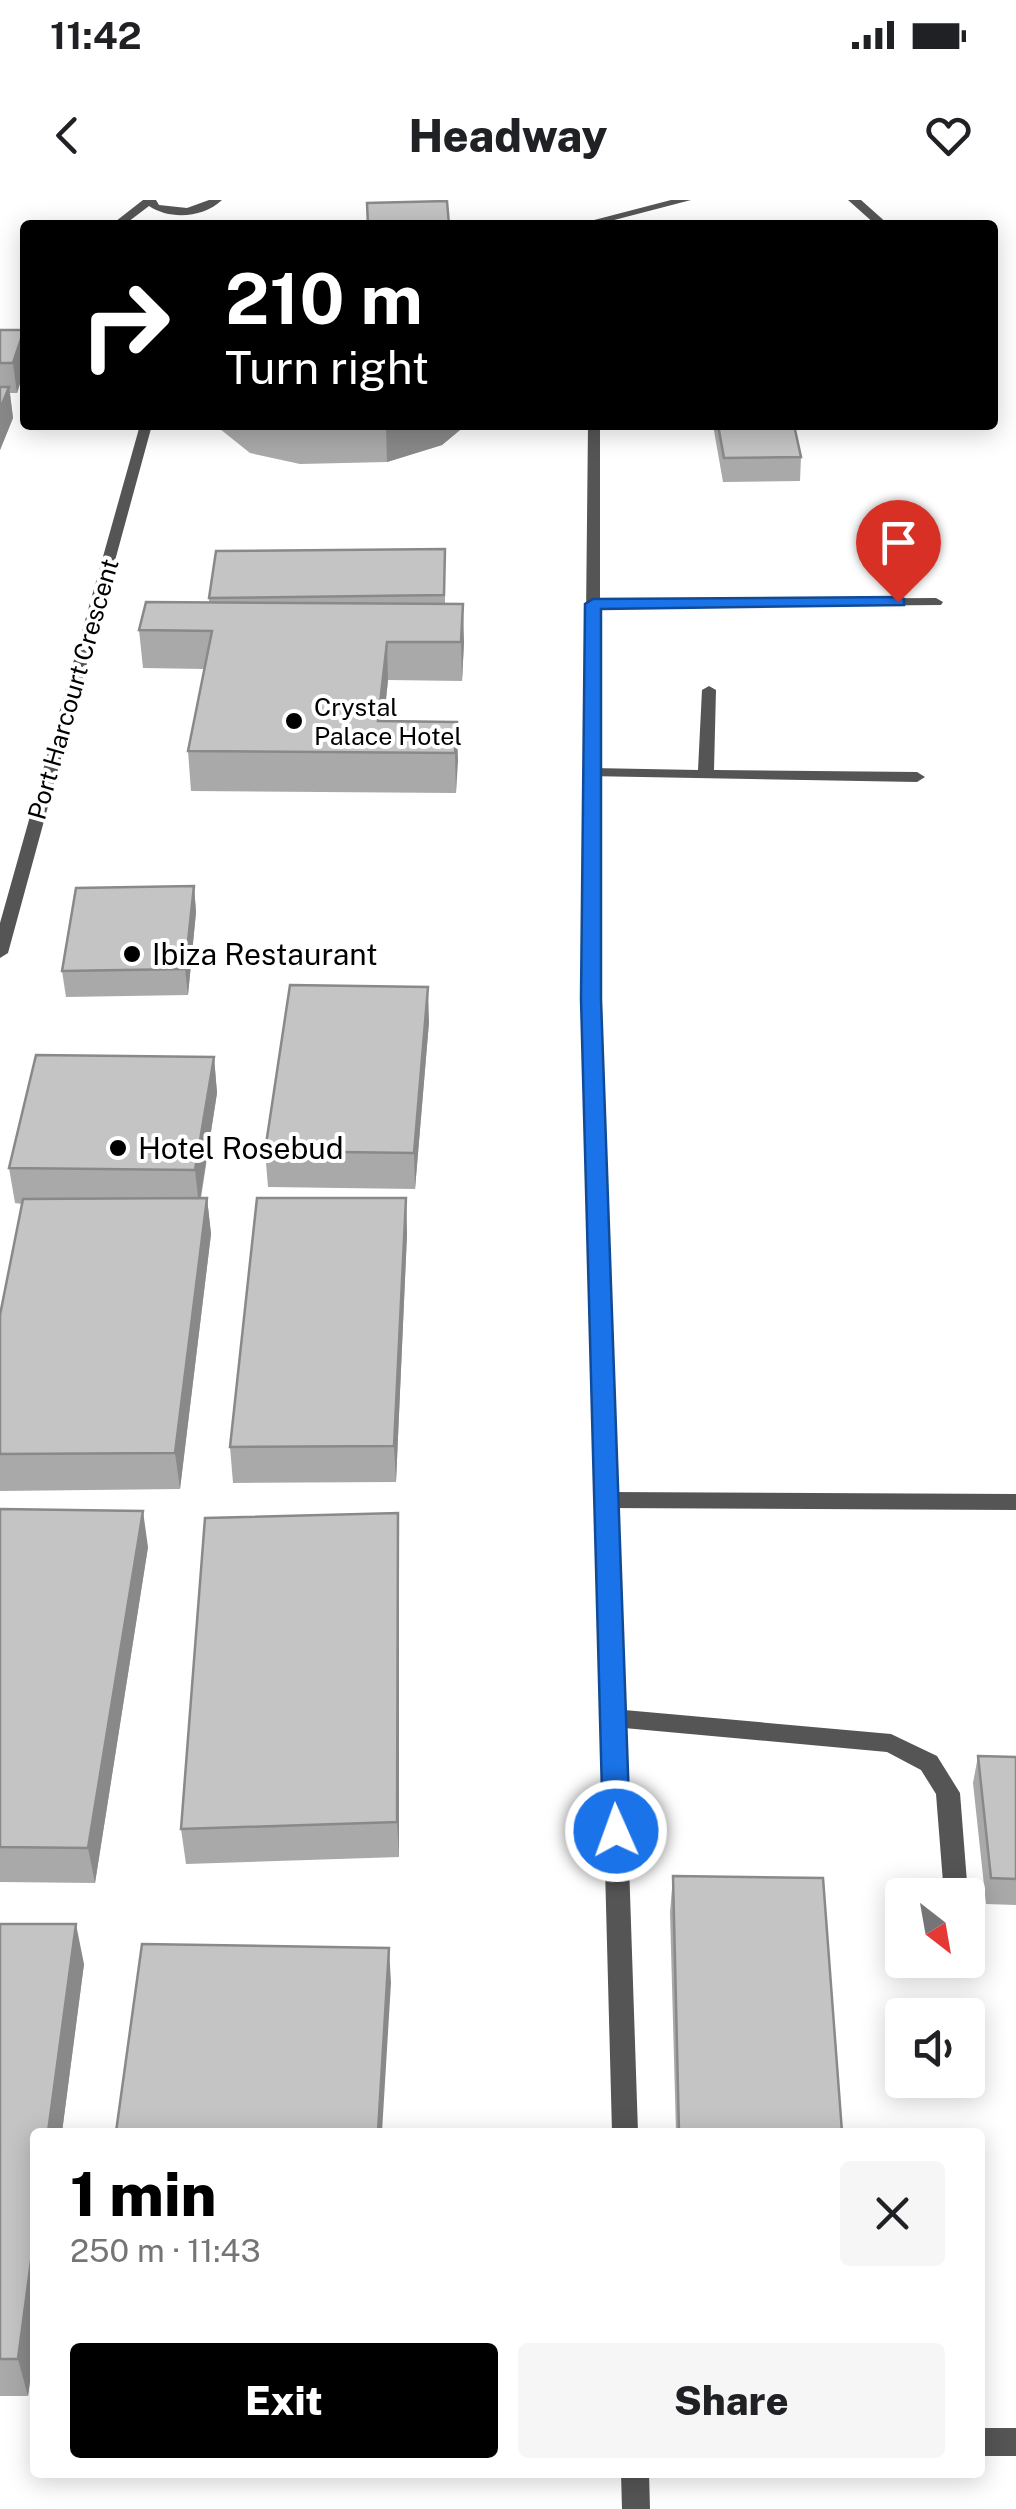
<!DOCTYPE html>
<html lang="en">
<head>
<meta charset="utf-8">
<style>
	body { margin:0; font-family:"Public Sans",sans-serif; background:#f6f6f6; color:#202124; height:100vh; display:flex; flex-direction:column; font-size:38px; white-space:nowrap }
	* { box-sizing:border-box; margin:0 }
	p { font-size:32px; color:#757577 }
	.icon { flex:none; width:55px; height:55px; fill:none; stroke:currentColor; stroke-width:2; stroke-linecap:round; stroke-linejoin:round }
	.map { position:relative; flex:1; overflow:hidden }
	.details { position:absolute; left:30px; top:1928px; width:955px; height:350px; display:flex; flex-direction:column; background:#fff; border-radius:10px; box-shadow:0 5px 25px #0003 }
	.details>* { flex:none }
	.hud { position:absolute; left:20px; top:20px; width:978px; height:210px; border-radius:10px; box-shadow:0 5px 25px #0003; background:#000; color:#fff; overflow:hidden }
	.needle { width:65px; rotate:149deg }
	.fabs { position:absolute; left:885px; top:1678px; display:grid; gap:20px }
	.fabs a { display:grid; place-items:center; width:100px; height:100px; border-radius:10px; background:#fff; box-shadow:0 5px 25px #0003; font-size:50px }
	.pin { position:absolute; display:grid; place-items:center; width:85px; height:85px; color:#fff; margin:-102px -42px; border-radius:50% 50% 50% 0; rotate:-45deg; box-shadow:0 0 10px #0007 }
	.pin .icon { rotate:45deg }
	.me { position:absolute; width:110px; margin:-55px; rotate:358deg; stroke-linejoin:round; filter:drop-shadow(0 0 8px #0008) }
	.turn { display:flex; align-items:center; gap:35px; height:210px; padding:0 40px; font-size:45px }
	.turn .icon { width:130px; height:130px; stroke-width:2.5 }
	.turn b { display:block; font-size:70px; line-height:85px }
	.round { display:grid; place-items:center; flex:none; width:105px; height:105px; border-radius:10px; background:#f6f6f6 }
	.overview { display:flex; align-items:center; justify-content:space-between; height:170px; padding:0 40px }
	h1 { font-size:60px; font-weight:800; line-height:75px; color:#000 }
	.primary-button { display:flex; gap:20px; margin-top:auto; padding:20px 40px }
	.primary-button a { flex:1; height:115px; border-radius:10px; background:#000; color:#fff; font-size:40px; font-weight:800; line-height:115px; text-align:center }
	.primary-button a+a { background:#f6f6f6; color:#202124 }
	.status { display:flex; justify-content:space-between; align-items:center; height:70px; padding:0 50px; background:#fff; direction:ltr }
	.status svg { height:28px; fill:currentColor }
	header { display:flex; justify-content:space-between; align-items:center; height:130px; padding:0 40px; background:#fff; font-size:45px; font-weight:800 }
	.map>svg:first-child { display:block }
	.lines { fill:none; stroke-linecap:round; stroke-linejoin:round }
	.service { fill:#555; fill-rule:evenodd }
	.minor { fill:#555; fill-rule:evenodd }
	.wall { fill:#a9a9a9 }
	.shaded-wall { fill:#898989 }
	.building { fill:#c4c4c4; stroke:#898989; stroke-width:2.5 }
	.route { fill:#1a73e8; stroke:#114b97; stroke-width:2.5 }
	.poi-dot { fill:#000; stroke:#fff; stroke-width:4 }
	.labels { text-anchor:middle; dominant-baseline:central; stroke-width:8; stroke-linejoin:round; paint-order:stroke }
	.far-street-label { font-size:25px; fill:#000; stroke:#fff }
	.far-poi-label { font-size:25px; fill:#000; stroke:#fff; text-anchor:start }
	.poi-label { font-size:30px; fill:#000; stroke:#fff; text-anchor:start }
</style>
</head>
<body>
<div class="status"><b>11:42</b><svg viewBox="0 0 49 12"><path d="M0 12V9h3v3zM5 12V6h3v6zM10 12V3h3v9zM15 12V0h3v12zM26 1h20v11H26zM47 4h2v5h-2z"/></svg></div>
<header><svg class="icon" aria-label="back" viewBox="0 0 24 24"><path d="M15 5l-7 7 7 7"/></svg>Headway<svg class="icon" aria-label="heart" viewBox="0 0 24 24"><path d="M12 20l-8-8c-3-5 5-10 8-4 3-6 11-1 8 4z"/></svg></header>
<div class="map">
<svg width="1016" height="2309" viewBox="0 0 1016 2309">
	<rect width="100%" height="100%" fill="#fff"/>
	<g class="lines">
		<path class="service" d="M143,0H156L159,5L187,8L209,0H222C203,18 170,20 149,6L124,25H111Z
			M671,0H691L595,25H575Z
			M848,0H861L889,25H876Z
			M936,398L943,402L941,405L593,408L586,404L593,400Z
			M709,486L716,490L714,570L917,572L925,577L917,582L587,576V570L592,568L698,570L702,490Z
			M606,1292L1016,1294V1310L606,1308L599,1305L595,1300L599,1295Z
			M613,1509L891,1534L937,1556L960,1593L968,1695V1696L944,1695L936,1594L921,1570L887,1552L613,1527L605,1524L602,1518L605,1512Z
			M980,2228H1016V2256H980Z"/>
		<path class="minor" d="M140,225H152L8,753L0,758V723Z
			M588,225H600V799L638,1932H612L582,799Z
			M621,2272H649L650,2309H622Z"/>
	</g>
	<path class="wall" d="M0,130H24L25,139V168L17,193H10L13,218L0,250Z
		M215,225H466L442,245L387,262L300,264L250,253Z
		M713,225H794L801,257L800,281L723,282Z
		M445,349V404L464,442L462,481L388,480L384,521L457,522L456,593L191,591L188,551L204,469L143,468L139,430L209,402V398Z
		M194,686L196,712L188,795L66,797L62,771Z
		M429,822L415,989L268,987L265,951Z
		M214,857L217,893L201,998H207L211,1034L180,1289L0,1291V1115L22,1004L15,1003L9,968Z
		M406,998L407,1034L396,1282L233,1283L230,1247Z
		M0,1309L148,1347L95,1683L0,1682Z
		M398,1313L399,1349V1657L186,1664L181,1629Z
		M978,1556L1016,1557V1705L986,1704L973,1583Z
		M673,1676L842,1932H676L670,1712Z
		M0,1724L84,1764L62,1932H35V2144L28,2196H0Z"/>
	<path class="shaded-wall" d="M24,130L25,168L17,193L13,163Z
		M9,187L13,218L0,250V209Z
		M388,225H466L442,245L387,262L386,226Z
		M463,404L464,442L462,481L461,442Z
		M387,442L388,480L380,553L378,521Z
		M457,522L458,561L456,593L455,553Z
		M194,686L196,712L188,795L185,769Z
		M428,787L429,822L415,989L414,953Z
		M214,857L217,893L199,1006L195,970Z
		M207,998L211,1034L180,1289L175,1253Z
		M406,998L407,1034L396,1282L394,1246Z
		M143,1311L148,1347L95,1683L88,1648Z
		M398,1313L399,1349V1657L397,1622Z
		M76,1724L84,1764L62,1932H48Z
		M389,1748L391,1783L382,1932H378Z
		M35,2031V2144L28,2196L18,2159Z"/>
	<path class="building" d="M447,1L449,25H368L367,3Z
		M0,130H24L13,163H0Z
		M0,187H9L0,209Z
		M283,225H388L298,228Z
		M718,225H794L801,257L724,258Z
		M445,349L444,395L209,398L216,351Z
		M146,402L463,404L461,442H387L378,521L457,522L455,553L188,551L212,431L139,430Z
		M194,686L185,769L62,771L76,688Z
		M290,785L428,787L414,953L265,951Z
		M36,855L214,857L195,970L9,968Z
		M207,998L175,1253L0,1254V1115L23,999Z
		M257,998H406L394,1246L230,1247Z
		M0,1309L143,1311L88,1648L0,1647Z
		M398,1313L397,1622L181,1629L205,1318Z
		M978,1556L1016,1557V1679L991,1678Z
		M673,1676L823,1678L842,1932H679Z
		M0,1724H76L48,1932H35V2031L18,2159H0Z
		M142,1744L389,1748L378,1932H116Z"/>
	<path class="route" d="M898,397L904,399V405L601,409V799L630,1631L626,1639L616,1642L607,1639L603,1631L581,799L585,404L593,399Z"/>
	<g class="poi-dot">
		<circle cx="294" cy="521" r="10"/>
		<circle cx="132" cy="754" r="10"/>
		<circle cx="118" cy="948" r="10"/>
	</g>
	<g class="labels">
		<g class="far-street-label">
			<text transform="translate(73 489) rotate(-74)">Port Harcourt Crescent</text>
		</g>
		<g class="far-poi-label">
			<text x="314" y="507">Crystal<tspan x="314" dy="29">Palace Hotel</tspan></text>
		</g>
		<g class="poi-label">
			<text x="152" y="754">Ibiza Restaurant</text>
			<text x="138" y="948">Hotel Rosebud</text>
		</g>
	</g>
</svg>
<div class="fabs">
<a><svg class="needle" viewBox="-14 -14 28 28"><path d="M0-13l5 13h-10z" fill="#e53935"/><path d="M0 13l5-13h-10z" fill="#757577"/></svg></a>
<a><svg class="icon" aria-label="sound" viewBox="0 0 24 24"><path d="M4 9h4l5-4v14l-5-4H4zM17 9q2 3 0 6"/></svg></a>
</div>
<div class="pin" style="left:898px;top:402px;background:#d93025"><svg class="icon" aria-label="arrive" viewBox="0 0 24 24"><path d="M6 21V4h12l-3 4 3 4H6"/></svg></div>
<svg class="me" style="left:616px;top:1631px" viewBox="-20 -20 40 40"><circle r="17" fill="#1a73e8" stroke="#fff" stroke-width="3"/><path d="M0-11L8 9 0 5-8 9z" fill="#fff"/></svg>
<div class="hud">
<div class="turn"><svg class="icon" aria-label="right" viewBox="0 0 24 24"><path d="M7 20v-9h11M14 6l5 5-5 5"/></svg><div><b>210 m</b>Turn right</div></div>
</div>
<section class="details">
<div class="overview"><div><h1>1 min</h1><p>250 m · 11:43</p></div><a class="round"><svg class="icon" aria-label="close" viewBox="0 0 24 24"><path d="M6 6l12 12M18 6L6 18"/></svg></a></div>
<div class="primary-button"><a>Exit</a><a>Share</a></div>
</section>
</div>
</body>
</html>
